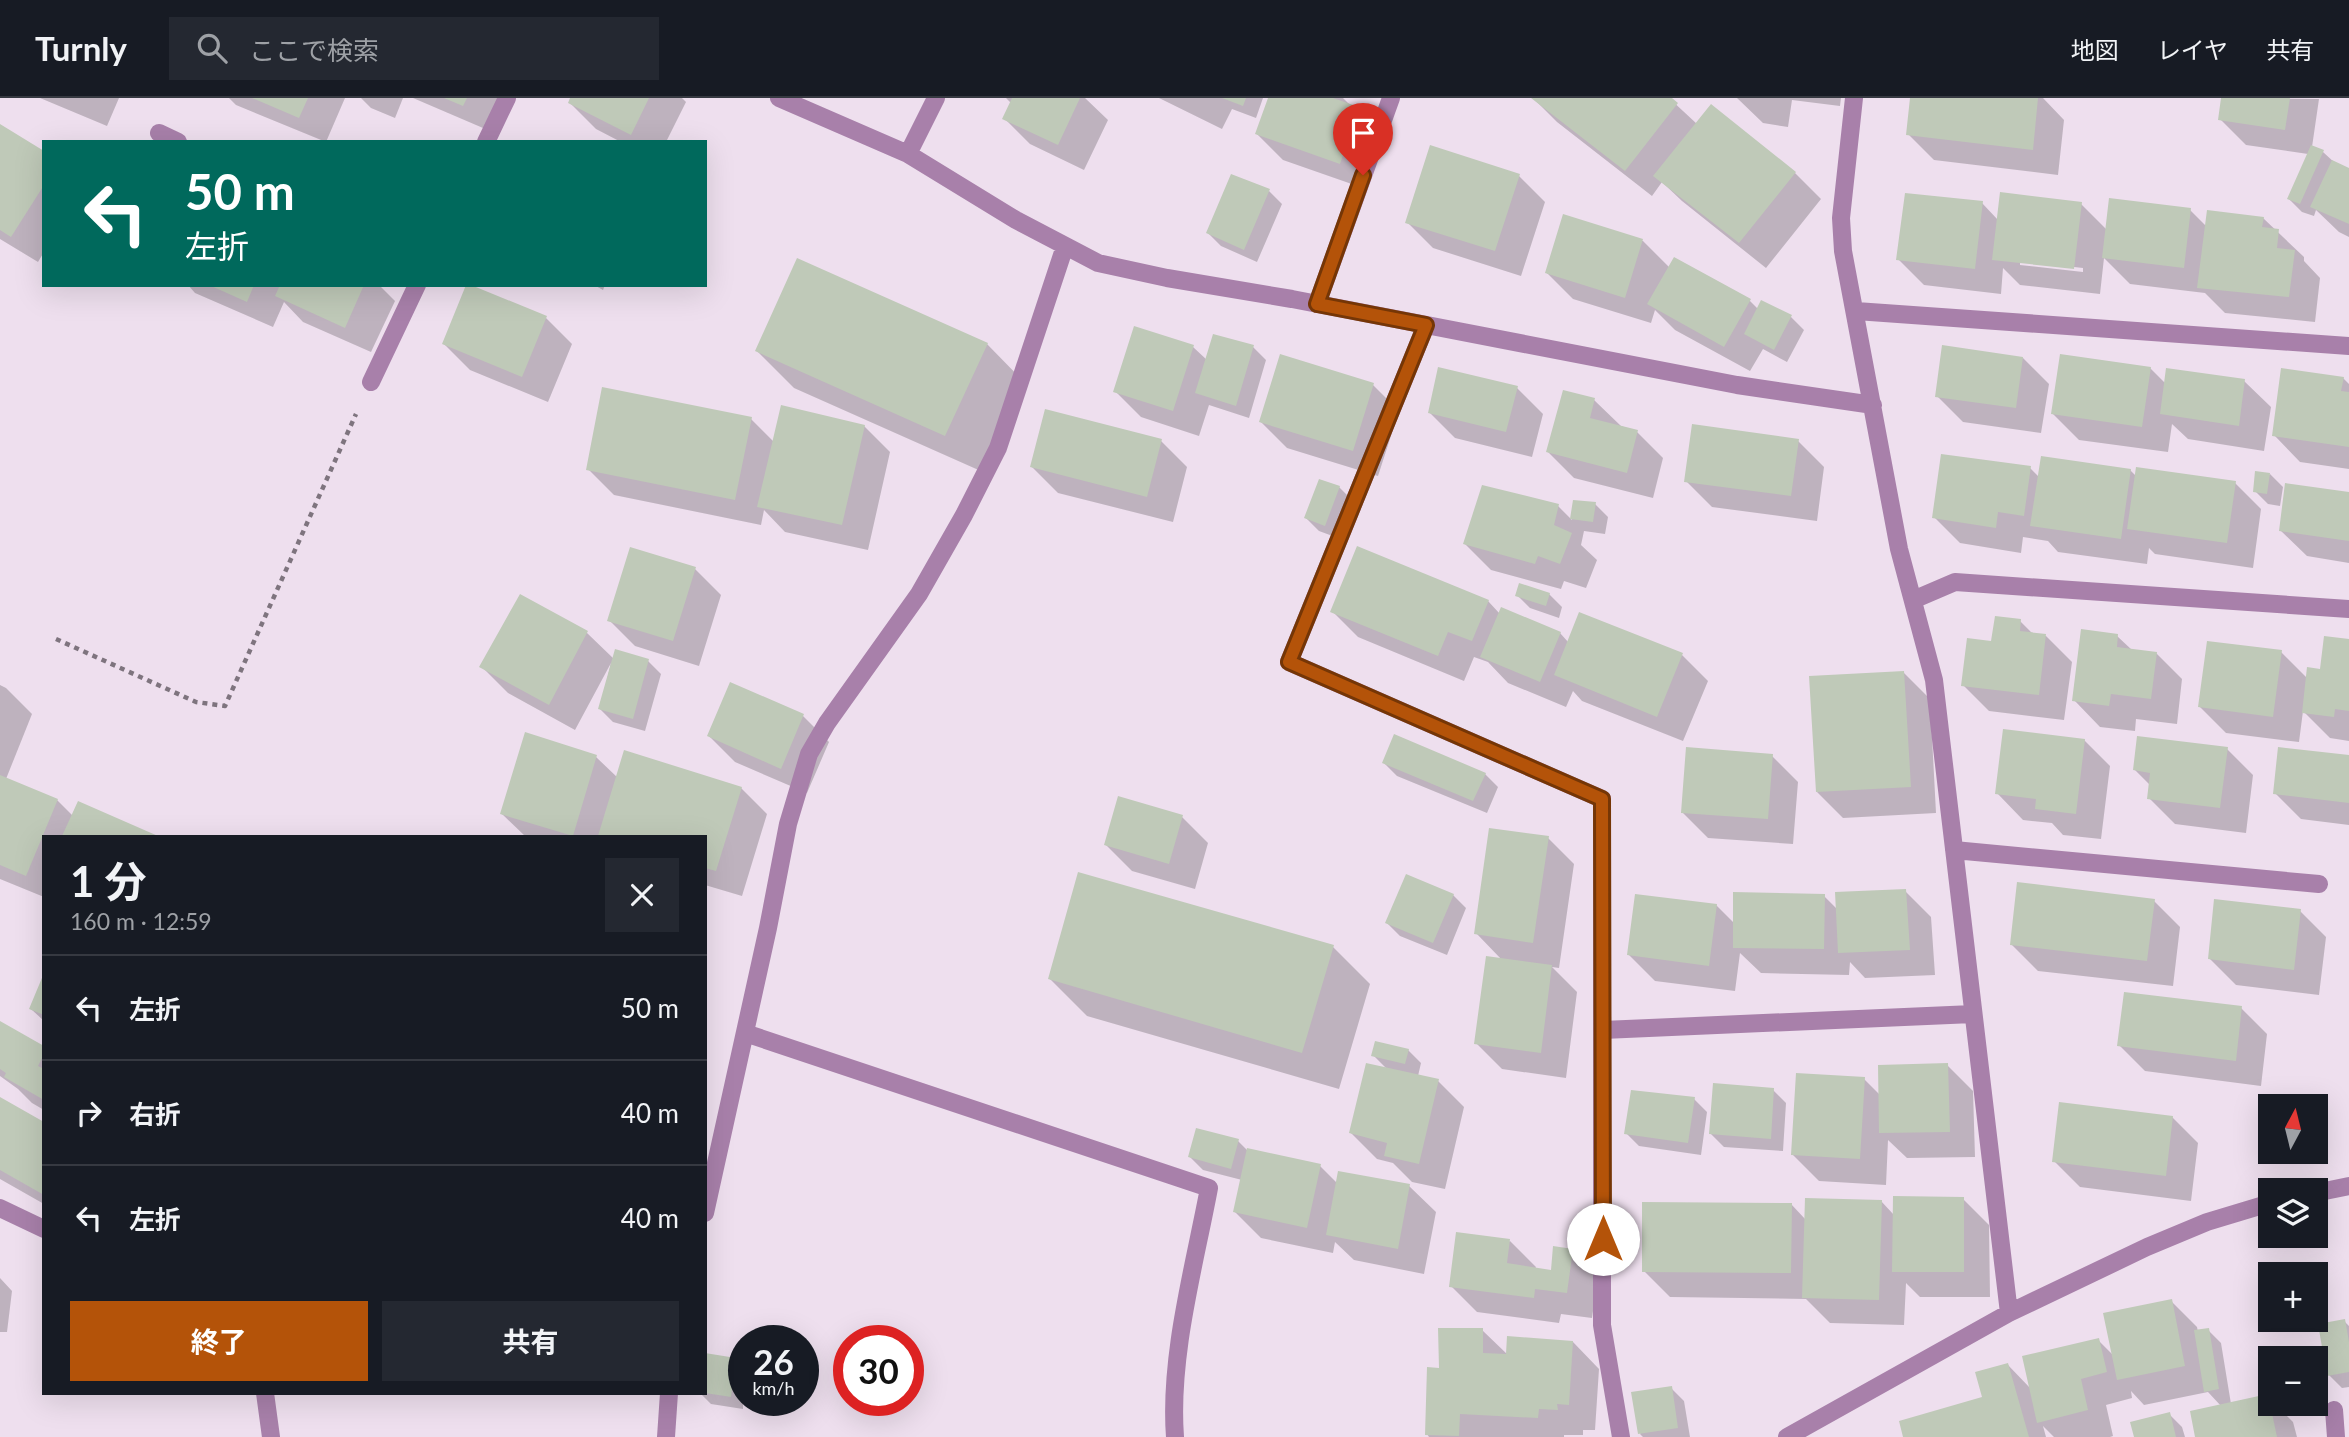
<!DOCTYPE html>
<html lang="ja">
<head>
<meta charset="utf-8">
<style>
	body { margin:0; font-family:Lato,"Noto Sans JP",sans-serif; background:#242831; color:#f1f3f6; height:100vh; display:flex; flex-direction:column; font-size:26px; white-space:nowrap }
	* { box-sizing:border-box; margin:0 }
	p { font-size:23px; color:#9ea1a6 }
	.icon { flex:none; width:38px; height:38px; fill:none; stroke:currentColor; stroke-width:2; stroke-linecap:round; stroke-linejoin:round }
	.map { position:relative; flex:1; overflow:hidden }
	.drawer { position:absolute; left:42px; top:737px; width:665px; height:560px; display:flex; flex-direction:column; background:#171b24; border-radius:0px; box-shadow:0 7px 28px #0002 }
	.drawer>* { flex:none }
	.banner { position:absolute; left:42px; top:42px; width:665px; height:147px; border-radius:0px; box-shadow:0 7px 28px #0002; background:#00695c; color:#fff; overflow:hidden }
	.needle { width:46px; rotate:7deg }
	.tools { position:absolute; left:2258px; top:996px; display:grid; gap:14px }
	.tools a { display:grid; place-items:center; width:70px; height:70px; border-radius:0px; background:#171b24; box-shadow:0 7px 28px #0002; font-size:35px }
	.speed { position:absolute; left:728px; top:1227px; display:flex; gap:14px; font-size:35px; font-weight:700; text-align:center }
	.speed>* { display:grid; place-content:center; width:91px; height:91px; border-radius:50%; background:#171b24; box-shadow:0 7px 28px #0002; line-height:1 }
	.speed small { font-size:18px; font-weight:400 }
	.speed .limit { border:10px solid #d22; background:#fff; color:#111 }
	.pin { position:absolute; display:grid; place-items:center; width:60px; height:60px; color:#fff; margin:-72px -30px; border-radius:50% 50% 50% 0; rotate:-45deg; box-shadow:0 0 7px #0007 }
	.pin .icon { rotate:45deg }
	.me { position:absolute; width:77px; margin:-38px; rotate:0deg; stroke-linejoin:round; filter:drop-shadow(0 0 5px #0008) }
	.turn { display:flex; align-items:center; gap:24px; height:147px; padding:0 28px; font-size:32px }
	.turn .icon { width:91px; height:91px; stroke-width:2.5 }
	.turn b { display:block; font-size:49px; line-height:60px }
	.round { display:grid; place-items:center; flex:none; width:74px; height:74px; border-radius:0px; background:#242831 }
	.head { display:flex; align-items:center; justify-content:space-between; height:119px; padding:0 28px }
	h1 { font-size:42px; font-weight:700; line-height:52px }
	.action { display:flex; gap:14px; margin-top:auto; padding:14px 28px }
	.action a { flex:1; height:80px; border-radius:0px; background:#b45309; color:#fff; font-size:28px; font-weight:700; line-height:80px; text-align:center }
	.action a+a { background:#242831; color:#f1f3f6 }
	ul { padding:0; list-style:none }
	li { display:flex; align-items:center; gap:21px; height:105px; padding:0 28px; border-top:2px solid #363941 }
	li div { flex:1 }
	li b { display:block; font-size:26px }
	li em { font-style:normal }
	header { display:flex; align-items:center; gap:42px; box-sizing:border-box; height:98px; padding:0 35px; background:#171b24; border-bottom:2px solid #363941 }
	header strong { font-size:33px }
	nav { display:flex; gap:38px; margin-inline-start:auto; font-size:24px }
	.search { width:490px; height:63px; background:#242831; display:flex; align-items:center; gap:18px; box-sizing:border-box; padding:0 24px; border-radius:0px; color:#9ea1a6; font-size:26px }
	.map>svg:first-child { display:block }
	.shadow { fill:#0003; fill-rule:evenodd }
	.building { fill:#bfc9b8 }
	.lines { fill:none; stroke-linecap:round; stroke-linejoin:round }
	.path { stroke:#7e747e; stroke-width:4.5; stroke-dasharray:5 5; stroke-linecap:butt }
	.minor { stroke:#a880aa; stroke-width:18 }
	.route-casing { stroke:#753606; stroke-width:18 }
	.route { stroke:#b45309; stroke-width:12 }
</style>
</head>
<body>
<header>
<strong>Turnly</strong>
<div class="search"><svg class="icon" aria-label="search" viewBox="0 0 24 24"><circle cx="10" cy="10" r="6"/><path d="M15 15l6 6"/></svg>ここで検索</div>
<nav><a>地図</a><a>レイヤ</a><a>共有</a></nav>
</header>
<div class="map">
<svg width="2349" height="1339" viewBox="0 0 2349 1339">
	<rect width="100%" height="100%" fill="#eedfee"/>
	<path class="shadow" d="M40,0H119L107,28Z
		M229,0H345L326,44L236,7Z
		M361,0H403L395,20L371,10Z
		M413,0H504L490,33Z
		M572,0H682L686,4L666,44H621L596,31L570,5Z
		M1006,0H1085L1108,22L1084,72L1030,46L1004,20L1011,5Z
		M1159,0H1263L1256,20L1232,11L1222,31Z
		M1270,0H1343L1351,8L1358,11L1384,37L1366,91L1283,62L1257,36Z
		M1533,0H1669L1697,26L1795,75L1821,101L1766,170L1682,103L1662,84L1652,98L1557,24Z
		M1737,0H1841L1840,8L1792,2L1788,29L1763,25Z
		M1912,0H2043L2064,22L2058,77L1934,62L1908,36Z
		M2223,0L2319,1L2312,49L2323,54L2335,65L2349,72V139L2339,134L2316,112L2314,118L2302,114L2289,101L2308,56L2246,47L2220,21Z
		M0,29L44,55V154L38,164L0,141Z
		M1519,78L1545,104L1521,178L1433,150L1407,124Z
		M1269,93L1282,106L1257,164L1221,148L1208,135Z
		M1982,105L1998,122L2081,106L2107,132L2190,112L2207,129L2263,120L2304,159V163L2320,180L2315,224L2225,215L2205,195L2130,186L2104,160L2100,196L2020,187L2003,170L2001,196L1924,187L1898,161ZM2020,163L2083,170V174L2020,167Z
		M1564,119L1643,143L1670,170L1750,203L1758,211L1762,204L1791,219L1804,232L1787,264L1763,251L1750,273L1675,232L1655,212L1651,225L1573,201L1547,175Z
		M188,187H379L395,203L371,254L303,224L284,204L273,229L195,195Z
		M594,187H605L603,192Z
		M546,220L572,246L548,304L470,272L444,246Z
		M987,246L1024,284L983,374L794,290L757,253Z
		M1193,249L1207,262L1253,249L1266,262L1249,320L1209,307L1199,338L1141,319L1115,293Z
		M2023,260L2049,286L2041,335L1963,324L1937,298Z
		M2150,270L2166,286L2244,283L2271,309L2264,353L2188,341L2172,326L2168,354L2079,342L2053,316Z
		M2343,280L2349,286V371L2300,364L2274,337Z
		M1373,287L1399,313L1378,378L1287,350L1261,324Z
		M1517,290L1543,316L1532,359L1455,340L1429,314Z
		M1594,302L1621,328L1637,334L1663,360L1653,400L1574,380L1548,354Z
		M751,321L774,344L864,328L890,354L868,452L785,434L764,412L761,427L614,397L588,371Z
		M1161,343L1187,369L1173,424L1058,395L1032,369Z
		M1798,343L1824,369L1817,423L1712,409L1686,383Z
		M2030,370L2039,379L2130,372L2137,379L2235,385L2261,411L2253,470L2155,456L2149,450L2147,466L2058,454L2048,443L2023,439L2021,455L1960,445L1934,419Z
		M2270,376L2283,389L2280,408L2268,406L2255,393Z
		M1339,389L1352,402L1338,440L1319,433L1306,420Z
		M2349,395V465L2307,458L2280,432Z
		M1574,404L1595,406L1608,419L1605,436L1584,433L1581,447L1597,462L1586,490L1564,483L1561,491L1491,472L1465,446L1558,408L1572,422Z
		M695,471L721,497L699,568L635,548L609,522Z
		M1549,496L1562,509L1559,520L1530,510L1517,497Z
		M520,499L587,535L614,561L648,563L661,576L645,633L613,624L600,611L611,565L575,632L508,595L482,569Z
		M1488,503L1500,516L1560,535L1569,545L1682,557L1708,583L1683,643L1582,603L1573,593L1566,609L1508,585L1488,564L1474,559L1464,583L1358,539L1332,513Z
		M2020,523L2034,537L2046,538L2072,564L2064,622L1989,613L1963,587L1993,545Z
		M2117,538L2132,552L2156,555L2182,581L2177,626L2136,621L2135,633L2100,629L2074,602Z
		M2349,543V643L2330,640L2303,613L2299,644L2226,635L2200,609L2281,554L2308,581L2322,573Z
		M1904,575L1930,601L1936,715L1843,720L1817,694Z
		M731,586L803,618L829,644L807,695L735,664L709,638Z
		M0,587L6,590L32,616L6,681L57,702L73,718L79,706L153,738H44V799L0,781Z
		M2084,642L2110,668L2101,741L2063,737L2052,725L2023,722L1997,695Z
		M2227,651L2253,677L2246,735L2175,726L2149,700L2150,687L2135,672Z
		M1772,658L1798,684L1793,746L1708,740L1682,714Z
		M596,659L618,680L741,690L767,716L742,798L705,787V738H525L502,716Z
		M2349,659V727L2301,721L2275,695Z
		M1384,665L1485,676L1498,689L1487,715L1397,678Z
		M1182,719L1208,745L1195,791L1132,773L1106,747Z
		M1548,740L1574,766L1559,870L1552,869L1577,894L1566,980L1502,971L1476,945L1502,862L1476,835Z
		M1905,793L1931,819L1935,877L1865,880L1850,864L1849,877L1761,875L1740,855L1735,893L1655,883L1629,857L1716,807L1735,826L1824,798L1837,811Z
		M1453,797L1466,810L1447,857L1400,838L1387,825Z
		M2154,803L2180,829L2173,888L2038,873L2012,847Z
		M2300,813L2326,839L2319,897L2236,887L2210,861Z
		M1333,849L1370,886L1339,991L1087,918L1050,881Z
		M44,879V923L31,911Z
		M2241,910L2267,936L2261,988L2145,973L2119,947Z
		M0,925L44,950V1012L32,1005L18,991L0,978Z
		M1408,952L1421,965L1418,978L1438,983L1464,1009L1445,1091L1412,1084L1393,1065L1377,1061L1351,1035L1387,971L1373,957Z
		M1947,967L1973,993L1975,1059L1907,1060L1888,1042L1886,1087L1819,1083L1793,1057L1864,981L1880,997Z
		M1773,992L1786,1005L1783,1053L1724,1049L1711,1036Z
		M0,1001L44,1027V1106L0,1081Z
		M1694,1001L1707,1014L1701,1057L1639,1048L1626,1035Z
		M2172,1019L2198,1045L2191,1103L2080,1089L2054,1063Z
		M1238,1043L1248,1053L1320,1068L1337,1085L1409,1088L1436,1114L1424,1176L1354,1162L1335,1144L1333,1155L1261,1140L1235,1114L1242,1082L1203,1072L1190,1059Z
		M1963,1101L1989,1127L1990,1199H1920L1906,1185L1904,1227L1830,1225L1806,1201L1670,1199L1644,1173L1791,1106L1806,1122L1881,1103L1894,1117Z
		M1510,1143L1536,1169L1535,1171L1552,1174L1572,1152L1598,1178L1592,1220L1561,1216L1559,1225L1477,1214L1451,1188Z
		M0,1180L12,1193L7,1234H0Z
		M2171,1203L2197,1229L2198,1234L2208,1232L2221,1245L2231,1306L2267,1298L2270,1306H2275L2293,1324L2297,1339H2197L2221,1308L2208,1294L2144,1307L2131,1293L2132,1300L2106,1307L2113,1338L2110,1339H2054L2043,1328L2046,1339H1905L1984,1300L2008,1267L2031,1291L2098,1242L2113,1257Z
		M2344,1223L2349,1228V1289L2342,1290L2329,1277Z
		M1482,1232L1508,1257L1573,1244L1599,1271L1595,1332H1583V1337H1564V1339H1429L1427,1336L1441,1271Z
		M735,1262L744,1270L743,1311L711,1306L700,1295H705Z
		M1671,1290L1684,1303L1690,1339H1643L1640,1336Z
		M2169,1316L2182,1329L2185,1339H2136Z"/>
	<path class="building" d="M252,0H308L299,20Z
		M444,0H467L463,8Z
		M570,0H649L631,37L568,5Z
		M1012,0H1080L1058,47L1002,21Z
		M1222,0H1246L1243,8Z
		M1268,0H1333L1359,9L1340,66L1255,36Z
		M1531,0H1672L1678,5L1625,73Z
		M1910,0H2038L2033,52L1906,37Z
		M2221,0H2290L2285,32L2218,22Z
		M1711,6L1796,74L1739,145L1653,78Z
		M0,26L44,53V87L11,139L0,132Z
		M1430,47L1520,76L1495,153L1405,125Z
		M2311,47L2324,52L2300,106L2287,101Z
		M2332,62L2349,70V126L2310,109Z
		M1231,76L1270,91L1244,152L1206,135Z
		M2000,94L2082,104L2074,171L1992,162Z
		M1905,95L1983,103L1975,171L1896,162Z
		M2109,100L2191,110L2184,170L2102,160Z
		M2207,112L2264,119L2262,129L2279,131L2277,150L2295,152L2289,199L2197,190Z
		M1563,116L1643,141L1625,200L1545,175Z
		M1674,159L1751,201L1724,249L1647,206Z
		M797,160L988,245L945,338L755,253Z
		M209,187H254L247,204Z
		M280,187H364L345,230L275,198Z
		M466,187H471L547,218L522,279L442,246Z
		M1761,202L1792,217L1774,252L1744,236Z
		M1134,228L1194,247L1173,313L1113,294Z
		M1213,236L1254,247L1236,308L1195,295Z
		M1942,247L2023,259L2016,310L1935,299Z
		M1280,256L1374,285L1353,353L1259,324Z
		M2060,256L2151,269L2142,329L2051,316Z
		M1438,269L1518,288L1506,334L1428,315Z
		M2166,270L2245,281L2239,328L2160,316Z
		M2281,270L2344,279L2341,293L2349,294V349L2272,338Z
		M602,289L752,319L735,402L586,372Z
		M1563,292L1595,300L1590,320L1638,332L1627,375L1546,354Z
		M781,307L865,327L842,427L757,409Z
		M1045,311L1162,341L1147,399L1030,369Z
		M1692,326L1799,341L1791,398L1684,384Z
		M1941,356L2031,368L2024,418L1998,414L1996,430L1932,420Z
		M2041,358L2131,371L2121,441L2030,428Z
		M2136,369L2236,383L2227,445L2127,431Z
		M2255,373L2270,375L2267,396L2253,394Z
		M1319,381L1340,388L1325,428L1304,420Z
		M2285,385L2349,394V443L2279,433Z
		M1482,387L1559,406L1554,427L1572,435L1560,466L1538,458L1535,466L1463,446Z
		M1573,402L1596,404L1593,424L1570,421Z
		M1357,448L1489,502L1472,543L1448,534L1438,558L1330,514Z
		M630,449L696,469L673,543L607,523Z
		M1519,485L1550,495L1546,508L1515,498Z
		M520,496L588,533L549,607L479,569Z
		M1501,509L1561,534L1540,584L1480,559Z
		M1579,514L1683,555L1657,619L1554,577Z
		M1995,518L2021,521L2020,533L2046,536L2039,597L1961,588L1967,540L1991,543Z
		M2081,531L2118,536L2117,549L2157,554L2151,601L2111,596L2109,608L2072,603Z
		M2324,538L2349,541V613L2335,611L2334,619L2302,615L2307,569L2320,571Z
		M2207,543L2282,552L2273,619L2198,609Z
		M615,551L649,561L633,621L598,611Z
		M1904,573L1911,689L1816,694L1809,578Z
		M730,584L804,616L781,671L707,638Z
		M2003,631L2085,641L2076,716L2035,711L2036,701L1995,696Z
		M525,634L597,657L573,738L500,716Z
		M1394,636L1486,675L1473,703L1382,665Z
		M2137,638L2228,649L2220,710L2147,701L2150,675L2133,672Z
		M1686,649L1773,656L1768,721L1681,715Z
		M2278,649L2349,657V705L2273,696Z
		M624,652L742,689L716,773L705,770V738H598Z
		M0,677L58,701L26,778L0,767Z
		M1118,698L1183,717L1169,766L1104,747Z
		M78,703L158,738H62Z
		M1489,730L1549,738L1533,845L1474,836Z
		M1078,774L1334,847L1302,955L1048,881Z
		M1406,776L1454,796L1433,845L1385,825Z
		M2017,784L2155,801L2147,863L2010,847Z
		M1906,791L1910,852L1838,855L1835,794Z
		M1733,794L1825,796L1824,851L1733,850Z
		M1635,796L1717,806L1709,868L1627,857Z
		M2214,801L2301,811L2294,872L2208,861Z
		M1486,858L1552,867L1541,955L1474,946Z
		M44,875V917L29,911Z
		M2124,894L2242,908L2236,963L2117,948Z
		M0,923L44,948V956L38,968L44,971V1002L4,979L6,975L0,971Z
		M1375,943L1409,951L1405,966L1371,958Z
		M1366,965L1439,981L1419,1066L1384,1058L1387,1045L1349,1035Z
		M1948,965L1950,1034L1879,1035L1878,967Z
		M1796,975L1865,979L1860,1061L1791,1057Z
		M1713,985L1774,990L1771,1041L1709,1036Z
		M1631,992L1695,999L1688,1045L1624,1036Z
		M0,999L44,1024V1097L0,1072Z
		M2059,1004L2173,1018L2166,1078L2052,1064Z
		M1196,1030L1239,1041L1231,1071L1188,1059Z
		M1247,1050L1321,1066L1307,1130L1233,1114Z
		M1338,1073L1410,1086L1398,1151L1326,1137Z
		M1893,1098L1964,1099V1174H1892Z
		M1805,1100L1882,1102L1879,1202L1802,1200Z
		M1642,1104L1792,1105L1791,1175L1642,1174Z
		M1456,1134L1510,1141L1507,1165L1551,1172L1553,1148L1573,1151L1567,1195L1535,1191L1534,1200L1449,1189Z
		M2172,1201L2185,1268L2117,1282L2103,1215Z
		M2345,1221L2349,1244V1274L2327,1278L2318,1226Z
		M1438,1230H1483V1255L1506,1256L1507,1238L1573,1243L1569,1307L1557,1306L1558,1312L1539,1311L1538,1320L1460,1316L1459,1338L1425,1337L1427,1269L1439,1270Z
		M2209,1230L2219,1291L2204,1294L2194,1232Z
		M2099,1240L2107,1274L2081,1281L2088,1312L2037,1325L2022,1258Z
		M705,1255L736,1260L731,1299L705,1295Z
		M2008,1265L2029,1339H1903L1899,1323L1982,1299L1975,1274Z
		M1672,1288L1678,1330L1638,1336L1631,1294Z
		M2268,1296L2277,1339H2195L2190,1313Z
		M2170,1314L2176,1339H2134L2130,1324Z"/>
	<g class="lines">
		<path class="path" d="M56,541L196,604L225,608L356,316"/>
		<path class="minor" d="M779,0L908,56L1016,122L1098,165L1167,180L1292,201L1737,287L1873,307
			M1854,0L1841,120L1843,153L1899,451L1934,582L2009,1215
			M159,35L178,44
			M486,44L507,0
			M908,56L936,0
			M1317,206L1391,0
			M1856,213L2349,248
			M1426,227L1289,564L1602,701V1227L1621,1339
			M371,284L417,187
			M1913,502L1955,484L2349,511
			M1954,752L2319,786
			M1603,932L1973,916
			M745,935L1209,1090C1194,1170 1169,1258 1175,1339
			M2315,1095L2349,1088
			M0,1110L44,1131
			M705,1115L768,830L788,726L809,656L827,625L919,496L964,417L998,350L1065,148
			M265,1295L271,1339
			M2334,1312L2336,1339
			M666,1339L669,1295
			M1787,1339L2009,1215L2147,1149L2207,1124L2270,1105"/>
	</g>
	<g class="lines">
		<g class="route-casing">
			<path id="route" d="M1363,77L1317,206L1426,227L1289,564L1602,701L1603,1141"/>
		</g>
		<use href="#route" class="route"/>
	</g>
</svg>
<div class="tools">
<a><svg class="needle" viewBox="-14 -14 28 28"><path d="M0-13l5 13h-10z" fill="#e53935"/><path d="M0 13l5-13h-10z" fill="#9ea1a6"/></svg></a>
<a><svg class="icon" aria-label="layers" viewBox="0 0 24 24"><path d="M12 4l9 5-9 5-9-5zM3 14l9 5 9-5"/></svg></a>
<a>+</a>
<a>−</a>
</div>
<div class="speed"><div>26<small>km/h</small></div><div class="limit">30</div></div>
<div class="pin" style="left:1363px;top:77px;background:#d93025"><svg class="icon" aria-label="arrive" viewBox="0 0 24 24"><path d="M6 21V4h12l-3 4 3 4H6"/></svg></div>
<svg class="me" style="left:1603px;top:1141px" viewBox="-20 -20 40 40"><circle r="19" fill="#fff"/><path d="M0-13L10 11 0 6-10 11z" fill="#b45309"/></svg>
<div class="banner">
<div class="turn"><svg class="icon" aria-label="left" viewBox="0 0 24 24"><path d="M17 20v-9H6M10 6l-5 5 5 5"/></svg><div><b>50 m</b>左折</div></div>
</div>
<section class="drawer">
<div class="head"><div><h1>1 分</h1><p>160 m · 12:59</p></div><a class="round"><svg class="icon" aria-label="close" viewBox="0 0 24 24"><path d="M6 6l12 12M18 6L6 18"/></svg></a></div>
<ul>
<li><svg class="icon" aria-label="left" viewBox="0 0 24 24"><path d="M17 20v-9H6M10 6l-5 5 5 5"/></svg><div><b>左折</b></div><em>50 m</em></li>
<li><svg class="icon" aria-label="right" viewBox="0 0 24 24"><path d="M7 20v-9h11M14 6l5 5-5 5"/></svg><div><b>右折</b></div><em>40 m</em></li>
<li><svg class="icon" aria-label="left" viewBox="0 0 24 24"><path d="M17 20v-9H6M10 6l-5 5 5 5"/></svg><div><b>左折</b></div><em>40 m</em></li>
</ul>
<div class="action"><a>終了</a><a>共有</a></div>
</section>
</div>
</body>
</html>
